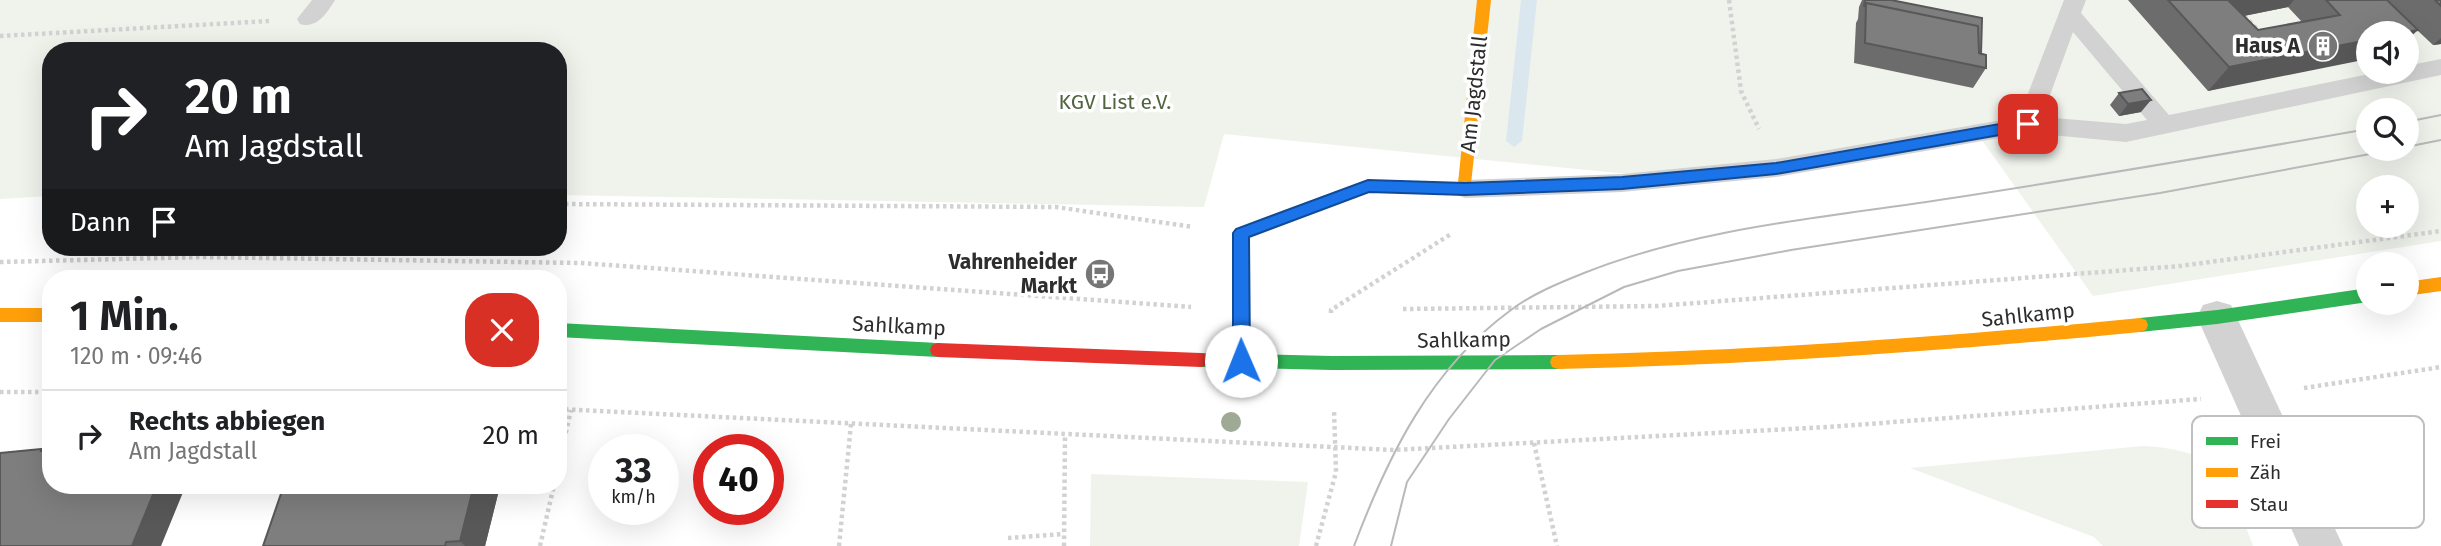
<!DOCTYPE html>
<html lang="de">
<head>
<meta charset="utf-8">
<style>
	body { margin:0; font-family:"Fira Sans",sans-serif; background:#f2f2f2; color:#202124; height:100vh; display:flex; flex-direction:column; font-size:26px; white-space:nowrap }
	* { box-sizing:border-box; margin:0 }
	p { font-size:23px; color:#757577 }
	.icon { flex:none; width:38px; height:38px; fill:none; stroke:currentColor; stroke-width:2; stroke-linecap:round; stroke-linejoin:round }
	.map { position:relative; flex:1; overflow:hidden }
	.sheet { position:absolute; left:42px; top:270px; width:525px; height:224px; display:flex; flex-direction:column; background:#fff; border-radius:28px; box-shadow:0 7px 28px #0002 }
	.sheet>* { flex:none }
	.hud { position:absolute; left:42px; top:42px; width:525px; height:214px; border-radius:28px; box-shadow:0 7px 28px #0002; background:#202124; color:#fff; overflow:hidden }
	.controls { position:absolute; left:2356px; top:21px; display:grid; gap:14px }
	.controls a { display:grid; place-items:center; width:63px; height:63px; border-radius:50%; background:#fff; box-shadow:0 7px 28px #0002; font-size:35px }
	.speed { position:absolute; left:588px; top:434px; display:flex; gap:14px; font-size:35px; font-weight:700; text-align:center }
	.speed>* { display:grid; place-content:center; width:91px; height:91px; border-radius:50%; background:#fff; box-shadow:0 7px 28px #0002; line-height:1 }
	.speed small { font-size:18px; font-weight:400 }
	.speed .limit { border:10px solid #d22; background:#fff; color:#111 }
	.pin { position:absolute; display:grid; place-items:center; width:60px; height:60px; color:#fff; margin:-30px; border-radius:14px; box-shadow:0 4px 10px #0006 }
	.me { position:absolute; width:77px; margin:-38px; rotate:359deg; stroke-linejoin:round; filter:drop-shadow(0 0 5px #0008) }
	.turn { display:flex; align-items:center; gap:24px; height:147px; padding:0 28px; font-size:32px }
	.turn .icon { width:91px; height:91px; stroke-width:2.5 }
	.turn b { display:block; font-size:49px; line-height:60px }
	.then { display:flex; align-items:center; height:66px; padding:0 28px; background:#0003; gap:14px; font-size:26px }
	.round { display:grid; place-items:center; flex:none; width:74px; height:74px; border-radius:28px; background:#f2f2f2 }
	.head { display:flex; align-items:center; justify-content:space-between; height:119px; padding:0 28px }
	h1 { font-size:42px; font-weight:700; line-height:52px }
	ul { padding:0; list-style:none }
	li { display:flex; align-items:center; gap:21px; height:91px; padding:0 28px; border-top:2px solid #e0e0e0 }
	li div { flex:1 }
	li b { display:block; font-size:26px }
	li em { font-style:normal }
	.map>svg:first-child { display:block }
	.green { fill:#f0f3ec; fill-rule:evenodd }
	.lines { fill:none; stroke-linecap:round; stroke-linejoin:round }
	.stream { fill:#dbe7ee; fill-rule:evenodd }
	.path { stroke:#d2d2d2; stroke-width:4.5; stroke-dasharray:3.5 3.5; stroke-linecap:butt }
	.lane { fill:#d2d2d2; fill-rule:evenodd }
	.street { fill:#d2d2d2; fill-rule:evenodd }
	.fast { fill:#30b455; fill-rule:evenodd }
	.slow { fill:#ff9f0a; fill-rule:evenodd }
	.jam { fill:#e5322d; fill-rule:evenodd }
	.tram { stroke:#b9b9b9; stroke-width:2 }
	.tree { fill:#9faa96 }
	.wall { fill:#6c6c6c; fill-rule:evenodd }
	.shaded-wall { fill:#585858 }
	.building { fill:#7e7e7e; stroke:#585858; stroke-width:2 }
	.route { fill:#1a73e8; stroke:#114b97; stroke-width:2 }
	.labels { text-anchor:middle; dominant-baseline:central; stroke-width:7; stroke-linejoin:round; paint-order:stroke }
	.poi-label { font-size:21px; font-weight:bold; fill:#2d2d2d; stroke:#fff; text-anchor:end }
	.street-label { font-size:21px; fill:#2d2d2d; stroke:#fff }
	.park-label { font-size:21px; fill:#516440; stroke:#fff }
	.key { fill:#fff; stroke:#c0c0c0; stroke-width:2 }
	.key-label { font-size:19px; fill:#2d2d2d }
</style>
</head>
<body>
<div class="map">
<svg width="2441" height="546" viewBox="0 0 2441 546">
	<rect width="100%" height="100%" fill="#fff"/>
	<path class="green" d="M0,0H2441V241L2093,296L1971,125L1773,164L1628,174L1224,134L1204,207L558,195V51H51V196L0,199ZM2368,33H2406V72H2368ZM2368,110H2406V149H2368ZM2368,187H2406V226H2368Z
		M2143,446C2222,450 2228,479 2253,546H2103L2094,537L1910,468Z
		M1091,474L1308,482L1299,546H1090Z"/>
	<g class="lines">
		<path class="stream" d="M1521,0H1537L1522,141L1514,147L1506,141Z"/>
		<path class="path" d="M1729,0L1741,91L1759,129
			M2244,16L2261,33
			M0,36L269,21
			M558,204L1056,207L1193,227
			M202,256L207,247
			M0,262L201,257L580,263L1191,307
			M1403,309L1657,306L2180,266L2441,231
			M1331,313V310L1451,234
			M2304,388L2441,367
			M0,392H51
			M558,409L1393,450L1828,427L2201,399
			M1534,443L1557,546
			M558,467L571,410
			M1008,538L1064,534
			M540,546L554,485
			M839,546L851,424
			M1064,546L1065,435
			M1316,546L1336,472L1334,410"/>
		<path class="lane" d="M312,0H335C327,13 317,29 300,24L297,19Z
			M2064,0H2086L2081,13L2169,115L2379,72H2406V66L2441,59V75L2126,142L2028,133L1776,177L1622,192L1465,198L1457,195L1453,189L1457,183L1465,180L1622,174L1776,159L2019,117ZM2073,32L2147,120L2126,124L2042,117Z"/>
		<path class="street" d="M2217,301L2231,305L2343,546H2299L2197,317L2203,305Z"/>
		<path class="fast" d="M2368,288V302L2217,324L2140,332L2134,330L2132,325L2134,320L2140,318L2217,310Z
			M558,323L938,343L944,345L946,350L944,355L938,357L558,337Z
			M1201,353L1332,356L1558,355L1564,357L1566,362L1564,367L1558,369L1332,370L1201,367L1195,365L1193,360L1195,355Z"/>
		<path class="slow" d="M1477,0H1491L1470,193L1369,192L1249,237V361L1247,366L1241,368L1235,366L1233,361V233L1236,229L1368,180L1458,183Z
			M2441,277V291L2406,296V282Z
			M0,308H51V322H0Z
			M2140,318L2146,320L2148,325L2146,330L2140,332C1946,351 1753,365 1558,369L1552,367L1550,362L1552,357L1558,355C1753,351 1946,337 2140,318Z"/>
		<path class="jam" d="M938,343L1201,353L1207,355L1209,360L1207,365L1201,367L938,357L932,355L930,350L932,345Z"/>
		<path class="tram" d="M2406,122L2441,115
			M2406,147L2441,140
			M1354,546C1388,456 1430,369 1511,310C1532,294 1559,283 1584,273C1697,228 1820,218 1939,200C2083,178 2225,154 2368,129
			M1391,546L1407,482L1449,419L1495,360L1541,329L1624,287L1678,271L1791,250L2160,193L2397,149"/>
	</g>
	<circle class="tree" cx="1231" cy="422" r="10"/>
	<path class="wall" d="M1862,0H1891L1981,54L1986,68L1973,88L1854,63L1856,23L1858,19L1859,7Z
		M2128,0H2441V44L2433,45L2417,30L2406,41L2208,91ZM2288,7L2302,22L2258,30L2244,16Z
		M2119,93L2141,112L2119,116L2110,105Z
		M284,485H494L499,490L485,546H263Z"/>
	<path class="shaded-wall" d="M2227,0H2294L2288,7L2208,23Z
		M2418,30L2406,41V33H2399Z
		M2441,38V44L2433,45Z
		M2368,40V59L2208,91L2229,67Z
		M2151,100L2141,112L2119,116L2128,104Z
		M157,485H186L161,546H132Z
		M474,485H494L499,490L485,546H465L460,541Z"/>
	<path class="building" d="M1865,0H1891L1982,18L1981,54L1979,53L1978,26L1866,3L1864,7Z
		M2168,0H2228L2258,30L2340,15L2326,0H2387L2418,30L2399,33H2368V40L2229,67Z
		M2435,0H2441V6Z
		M1866,3L1978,26L1979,53L1986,55V68L1865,43Z
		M2142,89L2151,100L2128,104L2119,93Z
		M42,449L41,451H51V485H157L132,546H0V453Z
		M284,485H474L460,541L446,542L445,546H263Z"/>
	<path class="route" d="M2028,119L2035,124L2028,130L1776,174L1622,189L1465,195L1369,192L1249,237L1250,361L1247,366H1236L1233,361V233L1236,229L1368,180L1465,183L1622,177L1776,163Z"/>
	<defs>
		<g id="building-disc" transform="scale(1.575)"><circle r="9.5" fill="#767676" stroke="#fff"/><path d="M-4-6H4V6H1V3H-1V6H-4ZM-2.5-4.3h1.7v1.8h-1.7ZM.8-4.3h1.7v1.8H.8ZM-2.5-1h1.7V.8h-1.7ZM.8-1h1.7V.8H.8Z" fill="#fff"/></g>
		<g id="bus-disc" transform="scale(1.575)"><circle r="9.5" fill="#767676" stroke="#fff"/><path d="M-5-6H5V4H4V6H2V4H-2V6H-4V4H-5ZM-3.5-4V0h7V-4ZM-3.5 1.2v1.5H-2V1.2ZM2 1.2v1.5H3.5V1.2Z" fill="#fff"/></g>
	</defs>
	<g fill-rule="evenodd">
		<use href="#building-disc" x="2323" y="46"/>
		<use href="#bus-disc" x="1100" y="274"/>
	</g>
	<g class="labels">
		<g class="poi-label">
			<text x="2300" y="46">Haus A</text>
			<text x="1077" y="262">Vahrenheider<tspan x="1077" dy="24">Markt</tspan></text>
		</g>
		<g class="street-label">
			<text transform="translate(1474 94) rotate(-84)">Am Jagdstall</text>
			<text transform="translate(2028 315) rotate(-6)">Sahlkamp</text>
			<text transform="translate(899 326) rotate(3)">Sahlkamp</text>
			<text transform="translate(1464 340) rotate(-1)">Sahlkamp</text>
		</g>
		<g class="park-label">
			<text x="1115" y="102">KGV List e.V.</text>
		</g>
	</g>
	<rect x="2192" y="416" width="232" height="112" rx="10" class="key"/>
	<rect x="2206" y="437" width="32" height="8" fill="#30b455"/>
	<rect x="2206" y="468" width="32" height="9" fill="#ff9f0a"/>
	<rect x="2206" y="500" width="32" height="8" fill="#e5322d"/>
	<g class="key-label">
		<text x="2250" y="448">Frei</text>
		<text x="2250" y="479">Zäh</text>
		<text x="2250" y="511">Stau</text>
	</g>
</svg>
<div class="controls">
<a><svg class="icon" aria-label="sound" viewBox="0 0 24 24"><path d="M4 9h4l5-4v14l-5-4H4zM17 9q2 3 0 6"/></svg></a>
<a><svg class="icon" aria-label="search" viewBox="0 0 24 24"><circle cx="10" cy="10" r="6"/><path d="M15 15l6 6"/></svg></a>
<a>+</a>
<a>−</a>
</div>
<div class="speed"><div>33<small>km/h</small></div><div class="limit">40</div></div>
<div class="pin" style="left:2028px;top:124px;background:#d93025"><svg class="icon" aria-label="arrive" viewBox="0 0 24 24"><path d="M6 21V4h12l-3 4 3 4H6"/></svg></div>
<svg class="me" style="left:1241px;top:361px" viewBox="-20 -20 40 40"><circle r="19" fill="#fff"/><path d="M0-13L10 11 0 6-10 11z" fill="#1a73e8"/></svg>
<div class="hud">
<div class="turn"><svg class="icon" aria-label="right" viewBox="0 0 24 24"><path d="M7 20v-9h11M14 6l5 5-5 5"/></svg><div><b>20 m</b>Am Jagdstall</div></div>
<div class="then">Dann<svg class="icon" aria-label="arrive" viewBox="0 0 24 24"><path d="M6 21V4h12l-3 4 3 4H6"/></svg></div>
</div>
<section class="sheet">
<div class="head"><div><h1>1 Min.</h1><p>120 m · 09:46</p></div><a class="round" style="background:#d93025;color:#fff"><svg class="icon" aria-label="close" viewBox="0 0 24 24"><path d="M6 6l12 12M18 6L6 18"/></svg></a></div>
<ul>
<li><svg class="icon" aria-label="right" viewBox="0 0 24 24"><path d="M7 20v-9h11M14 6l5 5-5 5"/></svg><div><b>Rechts abbiegen</b><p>Am Jagdstall</p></div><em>20 m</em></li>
</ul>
</section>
</div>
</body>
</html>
